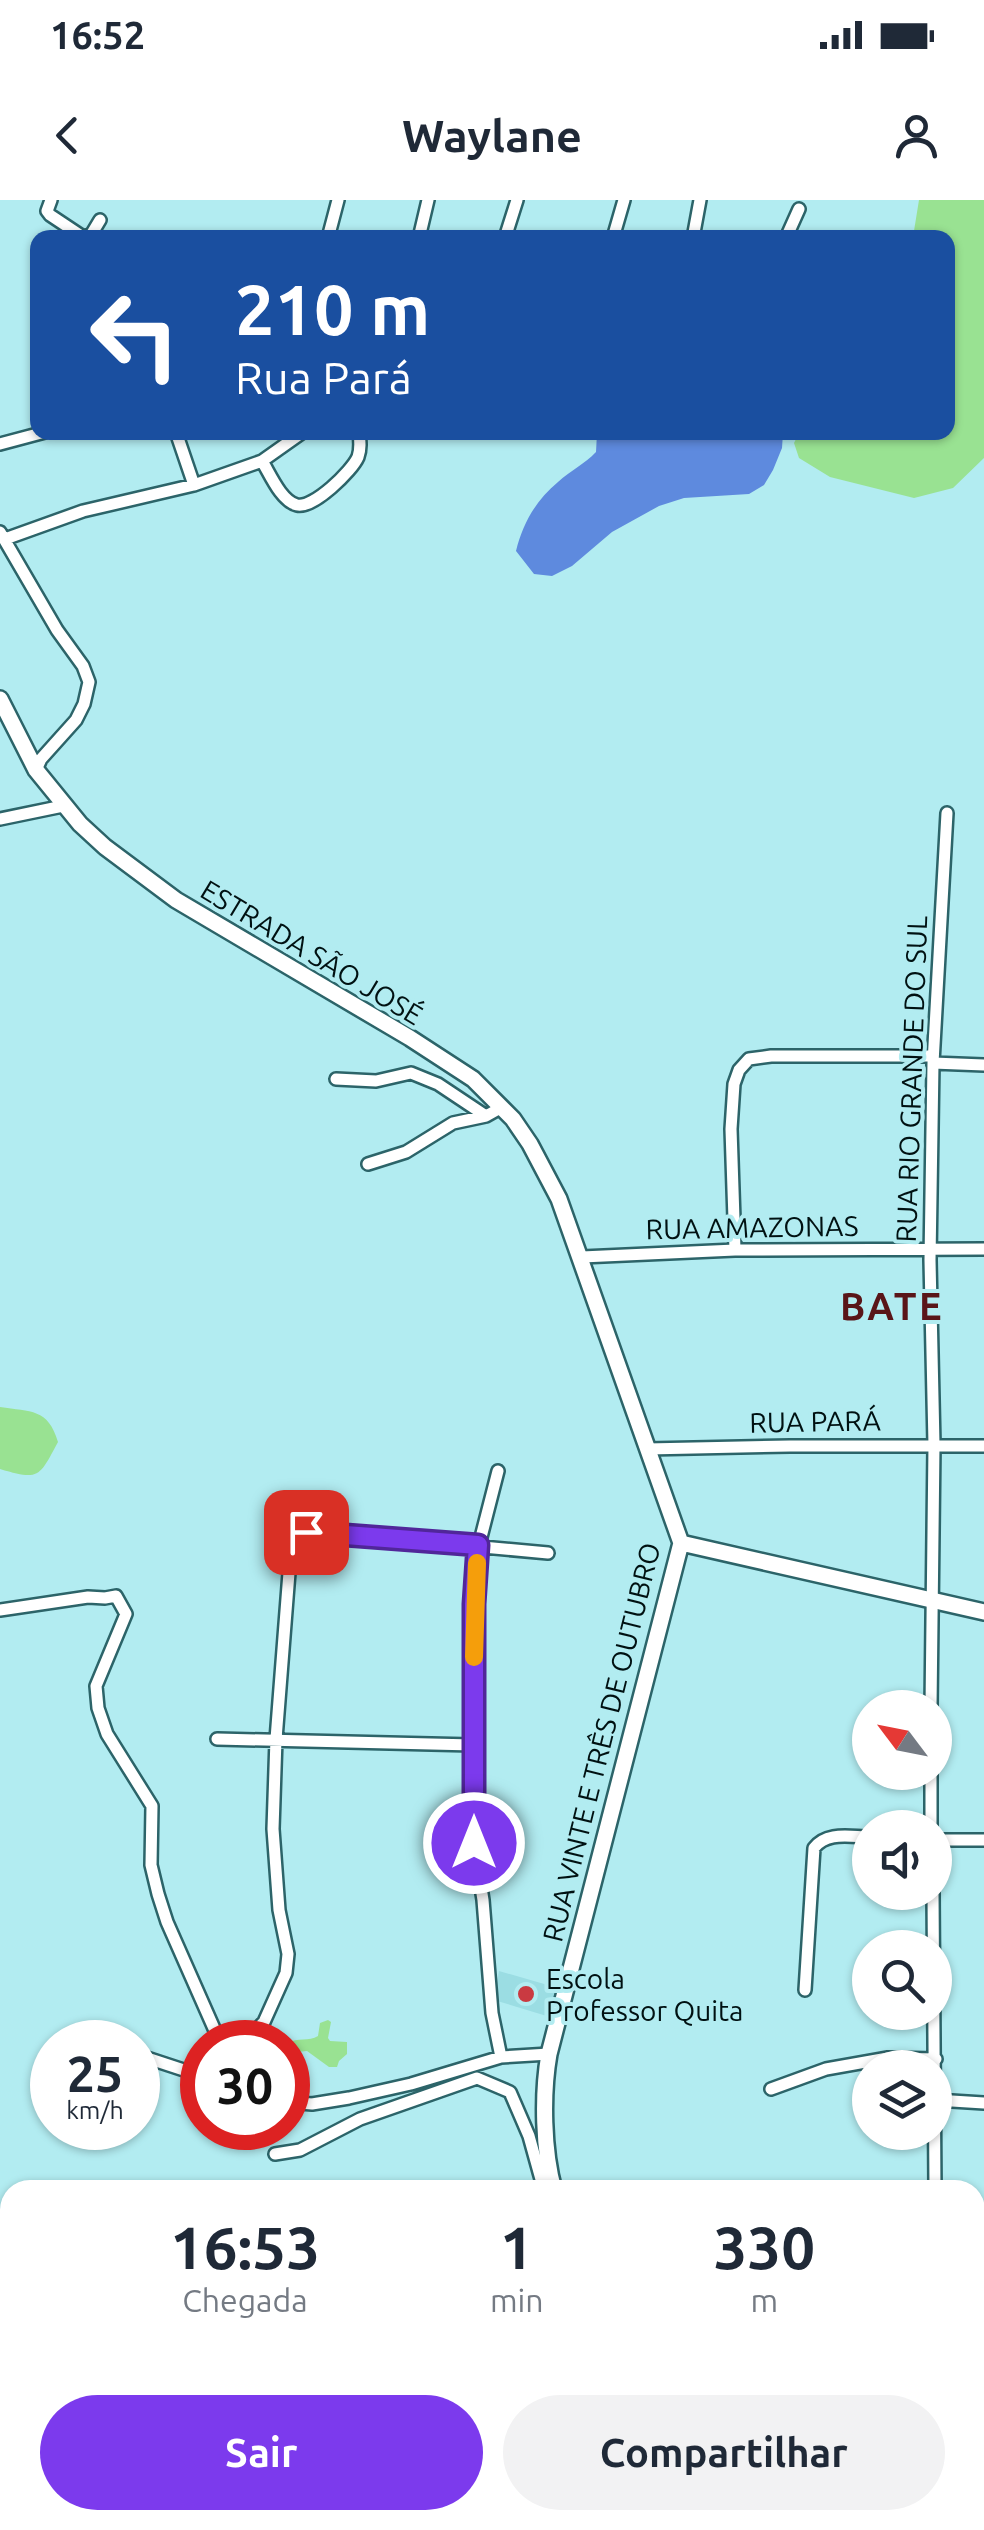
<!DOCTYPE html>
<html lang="pt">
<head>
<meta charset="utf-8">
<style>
	body { margin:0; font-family:Ubuntu,sans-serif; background:#f2f2f3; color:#1f2937; height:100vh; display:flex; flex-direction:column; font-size:38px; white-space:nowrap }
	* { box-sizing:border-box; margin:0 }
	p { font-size:32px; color:#747a83 }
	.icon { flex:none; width:55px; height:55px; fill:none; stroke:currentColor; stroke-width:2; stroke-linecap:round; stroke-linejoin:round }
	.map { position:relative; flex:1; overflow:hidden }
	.panel { position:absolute; left:0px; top:1980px; width:985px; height:350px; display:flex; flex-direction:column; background:#fff; border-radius:30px 30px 0 0; box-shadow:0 2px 8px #0004 }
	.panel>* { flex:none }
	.top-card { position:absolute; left:30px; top:30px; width:925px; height:210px; border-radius:20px; box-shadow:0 2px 8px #0004; background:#1a4fa0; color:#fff; overflow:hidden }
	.needle { width:65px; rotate:302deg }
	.tools { position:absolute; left:852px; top:1490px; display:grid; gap:20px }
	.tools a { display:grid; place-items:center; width:100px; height:100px; border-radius:50%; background:#fff; box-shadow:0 2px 8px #0004; font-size:50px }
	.speed { position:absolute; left:30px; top:1820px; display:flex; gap:20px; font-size:50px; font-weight:700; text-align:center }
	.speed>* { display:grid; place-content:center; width:130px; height:130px; border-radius:50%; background:#fff; box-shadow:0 2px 8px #0004; line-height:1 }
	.speed small { font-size:25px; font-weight:400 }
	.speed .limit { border:15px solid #d22; background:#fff; color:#111 }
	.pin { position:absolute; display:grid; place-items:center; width:85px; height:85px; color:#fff; margin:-42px; border-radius:20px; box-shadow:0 5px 15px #0006 }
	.me { position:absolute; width:110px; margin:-55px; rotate:0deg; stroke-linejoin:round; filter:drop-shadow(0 0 8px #0008) }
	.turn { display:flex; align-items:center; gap:35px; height:210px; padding:0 40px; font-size:45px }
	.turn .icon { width:130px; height:130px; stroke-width:2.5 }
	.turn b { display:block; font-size:70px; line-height:85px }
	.eta { display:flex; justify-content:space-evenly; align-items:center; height:170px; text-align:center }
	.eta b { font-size:60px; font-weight:700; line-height:70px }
	.primary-button { display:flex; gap:20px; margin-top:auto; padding:20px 40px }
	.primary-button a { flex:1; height:115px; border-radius:60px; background:#7c3aed; color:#fff; font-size:40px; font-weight:700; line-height:115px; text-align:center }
	.primary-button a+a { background:#f2f2f3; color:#1f2937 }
	.status { display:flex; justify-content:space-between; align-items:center; height:70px; padding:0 50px; background:#fff; direction:ltr }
	.status svg { height:28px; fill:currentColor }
	header { display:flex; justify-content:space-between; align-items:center; height:130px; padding:0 40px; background:#fff; font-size:45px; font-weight:700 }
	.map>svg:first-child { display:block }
	.built { fill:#9bdde3 }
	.green { fill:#99e292 }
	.water { fill:#5e8ade }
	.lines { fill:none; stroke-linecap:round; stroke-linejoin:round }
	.street-casing { stroke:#2c6469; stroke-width:16 }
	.secondary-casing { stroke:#2c6469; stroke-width:20 }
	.street { stroke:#fff; stroke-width:11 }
	.secondary { stroke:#fff; stroke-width:15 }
	.route-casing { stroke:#51269a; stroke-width:25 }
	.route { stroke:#7c3aed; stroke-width:18 }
	.slow { stroke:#f59e0b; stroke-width:18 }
	.poi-dot { fill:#ca3a41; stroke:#b2ecf1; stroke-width:4 }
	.labels { text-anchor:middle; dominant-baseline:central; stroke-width:8; stroke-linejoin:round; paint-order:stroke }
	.street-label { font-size:28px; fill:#001112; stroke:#b2ecf1 }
	.poi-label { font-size:28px; fill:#001112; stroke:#b2ecf1; text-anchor:start }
	.district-label { font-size:38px; font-weight:bold; letter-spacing:2.5px; fill:#591518; stroke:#b2ecf1 }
</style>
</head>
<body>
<div class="status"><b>16:52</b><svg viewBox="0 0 49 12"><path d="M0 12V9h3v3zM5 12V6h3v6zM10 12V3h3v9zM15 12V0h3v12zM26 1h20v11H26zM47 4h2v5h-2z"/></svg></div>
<header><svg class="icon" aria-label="back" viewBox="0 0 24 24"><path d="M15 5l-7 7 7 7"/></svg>Waylane<svg class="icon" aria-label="person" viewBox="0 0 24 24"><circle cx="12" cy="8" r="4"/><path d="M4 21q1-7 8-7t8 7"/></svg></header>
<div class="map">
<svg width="984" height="2330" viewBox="0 0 984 2330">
	<rect width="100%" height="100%" fill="#b2ecf1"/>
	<path class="built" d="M499,1771L558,1788L550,1817L494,1800Z
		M975,2216L984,2217V2330H951V2320H975Z"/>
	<path class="green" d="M919,0H984V258L953,288L914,298L830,277L799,258L794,243L799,233L948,232V38L913,37Z
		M0,1207C31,1212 48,1208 58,1242C39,1277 40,1281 0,1269Z
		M328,1820L331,1822L328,1838L330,1841L347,1842V1854L339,1861L337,1867H329L307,1851L288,1853V1843C297,1837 309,1842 318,1836L320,1823Z
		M525,2320H836L837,2330H516Z"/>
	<path class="water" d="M597,233H783L782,248L773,270L764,285L749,294L684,298L659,306L612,332L572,366L552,376L534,374L516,351C523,323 536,300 558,282C571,270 585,264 596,252Z"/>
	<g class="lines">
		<g class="street-casing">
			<path id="street" d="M51,0L47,11L50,15L80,35L86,37L91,35L100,20
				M328,38L338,0
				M419,38L428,0
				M505,38L517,0
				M613,38L624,0
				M693,38L700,0
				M786,38L799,9
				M176,232L194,285
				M0,244L45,232
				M262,261C270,274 281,301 297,305C313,309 352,271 358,257C361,249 360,241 359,232
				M0,332L57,430L83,466L89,482L84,504L76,520L41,559L36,570
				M5,339L83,311L194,285L262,261L303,232
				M0,619L63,606
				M933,863L984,865
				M336,879L376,881L411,873L438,884L486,916L502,907
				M368,964L406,952L453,923L486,916
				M735,1050L731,929L734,884L739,870L749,859L771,856H933
				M582,1057L735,1050L984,1049
				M647,1249L790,1246H984
				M498,1271L479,1345L474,1404V1643L483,1700L492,1813L501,1857
				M0,1410L88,1397L105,1398L116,1396L126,1414L96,1486L98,1508L107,1534L152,1606L151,1665L158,1694L167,1722L220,1842
				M931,1508L934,1245L930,1060L933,863L947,613
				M217,1539L473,1545
				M931,1572V1628
				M935,1640H984
				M933,1692L935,1990
				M805,1790L814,1648C827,1631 850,1637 870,1637
				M244,1842L264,1822L286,1773L288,1754L279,1710L273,1629L276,1539L290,1360C293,1342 299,1332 318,1332L548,1353
				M138,1855L202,1876
				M771,1889L826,1869L888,1858L936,1859
				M936,1900L984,1903
				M288,1902L312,1904L349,1898L411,1884L501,1857L549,1854
				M275,1954L300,1950L360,1919L477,1878L510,1892L529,1936L544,1990
				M944,2320V2330
				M292,2330L301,2320"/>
		</g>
		<g class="secondary-casing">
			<path id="secondary" d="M0,499L36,570L80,624L105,647L176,700L410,838L473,879L513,919L530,944L559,999L681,1343L549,1854C542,1894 543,1951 554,1990
				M681,1343L984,1412
				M975,2029H984
				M322,2330L331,2320"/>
		</g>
		<use href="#street" class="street"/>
		<use href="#secondary" class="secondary"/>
	</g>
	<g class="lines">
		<g class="route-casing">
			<path id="route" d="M306,1332L478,1345L474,1404V1643"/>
		</g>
		<use href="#route" class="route"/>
		<path class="slow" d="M474,1457L477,1363"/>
	</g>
	<circle class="poi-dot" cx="526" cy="1794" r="10"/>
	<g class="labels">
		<g class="street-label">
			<text transform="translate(312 752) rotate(31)">ESTRADA SÃO JOSÉ</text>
			<text transform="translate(911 879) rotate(-88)">RUA RIO GRANDE DO SUL</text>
			<text transform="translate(752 1027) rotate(-1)">RUA AMAZONAS</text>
			<text transform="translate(815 1221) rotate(-1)">RUA PARÁ</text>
			<text transform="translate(601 1542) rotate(-76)">RUA VINTE E TRÊS DE OUTUBRO</text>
		</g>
		<g class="poi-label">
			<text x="546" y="1778">Escola<tspan x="546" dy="32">Professor Quita</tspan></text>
		</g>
		<g class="district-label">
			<text x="892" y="1106">BATE</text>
		</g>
	</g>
</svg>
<div class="tools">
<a><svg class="needle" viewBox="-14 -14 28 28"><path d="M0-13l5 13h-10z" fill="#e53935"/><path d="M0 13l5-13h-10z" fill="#747a83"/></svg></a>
<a><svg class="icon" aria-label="sound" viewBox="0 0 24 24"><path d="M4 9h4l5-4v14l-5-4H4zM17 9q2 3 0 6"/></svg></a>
<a><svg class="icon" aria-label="search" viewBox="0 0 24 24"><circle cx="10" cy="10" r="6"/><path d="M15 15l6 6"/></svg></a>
<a><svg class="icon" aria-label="layers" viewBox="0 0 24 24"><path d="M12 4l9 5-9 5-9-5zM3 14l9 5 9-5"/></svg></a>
</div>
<div class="speed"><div>25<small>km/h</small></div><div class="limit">30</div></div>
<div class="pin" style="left:306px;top:1332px;background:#d93025"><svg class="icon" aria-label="arrive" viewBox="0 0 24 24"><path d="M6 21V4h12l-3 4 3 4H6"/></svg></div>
<svg class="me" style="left:474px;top:1643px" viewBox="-20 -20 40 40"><circle r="17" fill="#7c3aed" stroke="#fff" stroke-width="3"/><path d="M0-11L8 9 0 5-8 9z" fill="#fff"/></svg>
<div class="top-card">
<div class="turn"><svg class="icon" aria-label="left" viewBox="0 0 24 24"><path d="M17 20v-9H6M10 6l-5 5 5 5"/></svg><div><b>210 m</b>Rua Pará</div></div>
</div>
<section class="panel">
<div class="eta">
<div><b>16:53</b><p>Chegada</p></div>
<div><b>1</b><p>min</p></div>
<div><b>330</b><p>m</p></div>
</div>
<div class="primary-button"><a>Sair</a><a>Compartilhar</a></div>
</section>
</div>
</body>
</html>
